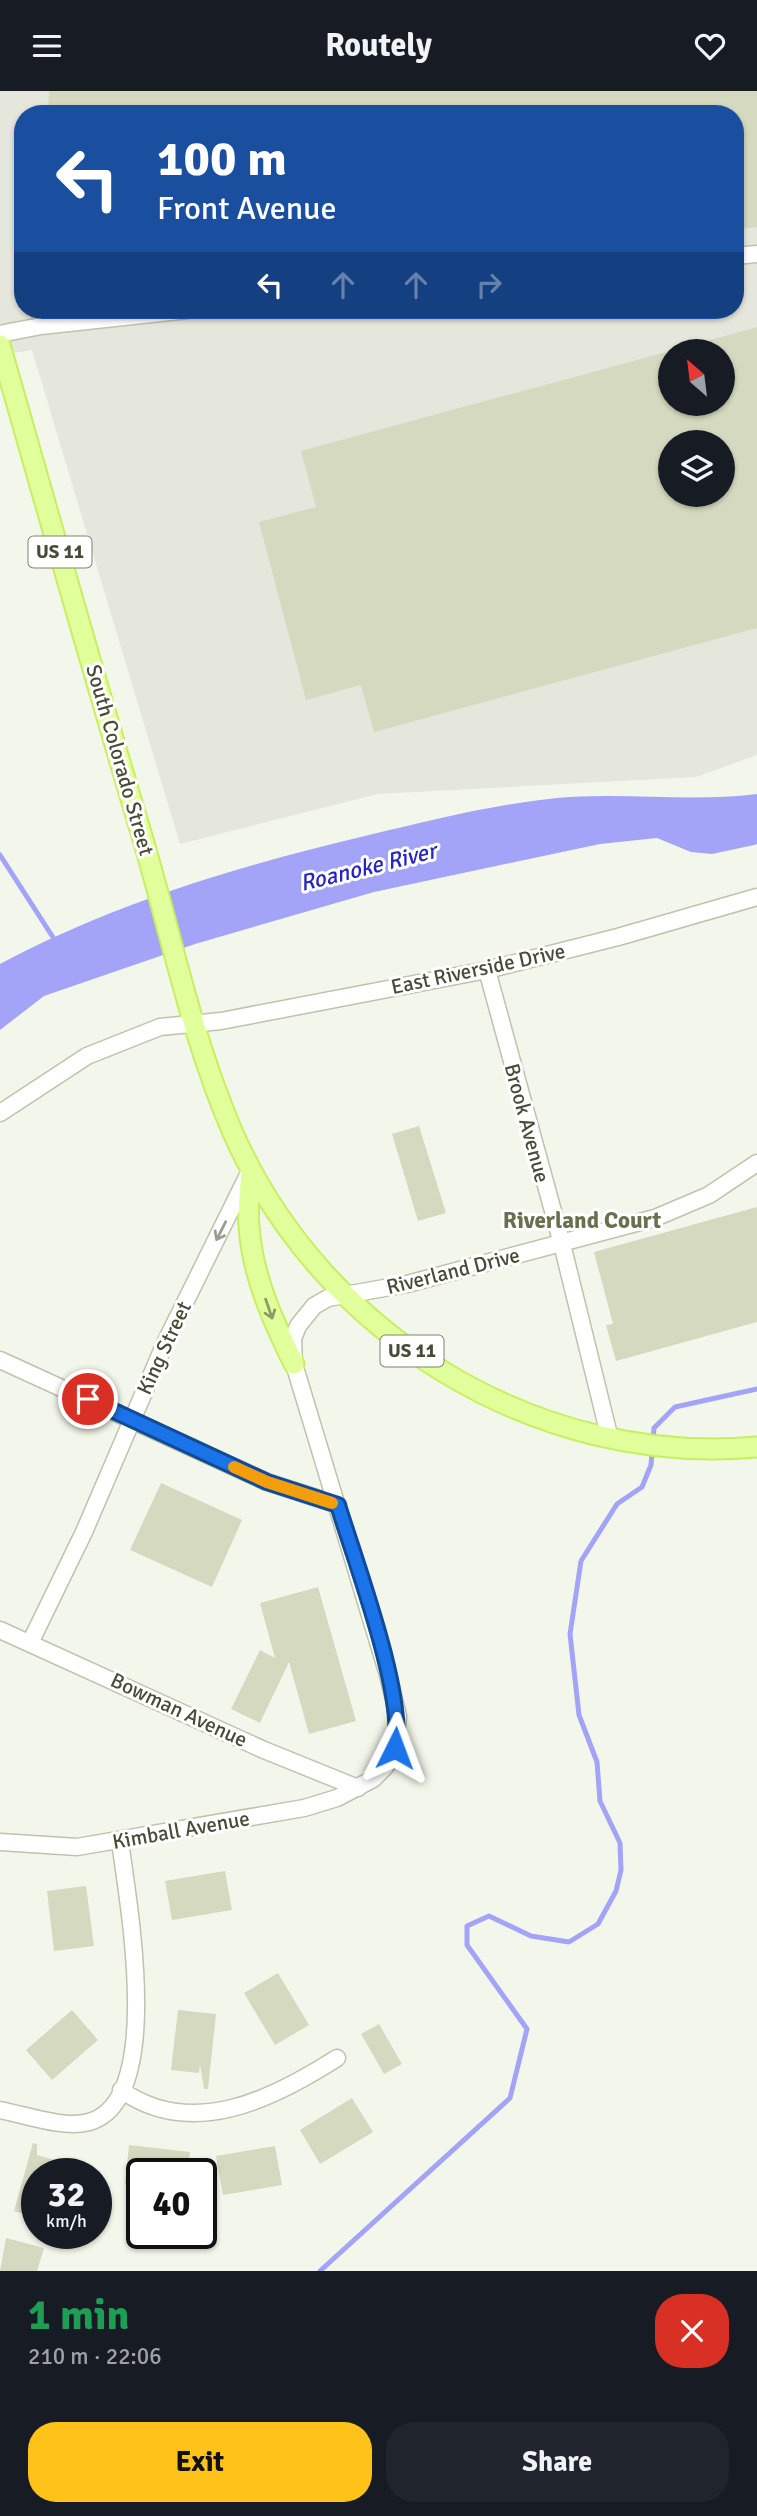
<!DOCTYPE html>
<html lang="en">
<head>
<meta charset="utf-8">
<style>
	body { margin:0; font-family:Signika,sans-serif; background:#20242c; color:#f1f3f6; height:100vh; display:flex; flex-direction:column; font-size:26px; white-space:nowrap }
	* { box-sizing:border-box; margin:0 }
	p { font-size:23px; color:#9ea1a6 }
	.icon { flex:none; width:38px; height:38px; fill:none; stroke:currentColor; stroke-width:2; stroke-linecap:round; stroke-linejoin:round }
	.map { position:relative; height:2180px; overflow:hidden }
	.side { display:flex; flex-direction:column; background:#171b24; flex:1 }
	.side>* { flex:none }
	.top-card { position:absolute; left:14px; top:14px; width:730px; height:214px; border-radius:28px; box-shadow:0 2px 5px #0004; background:#1a4fa0; color:#fff; overflow:hidden }
	.needle { width:46px; rotate:332deg }
	.controls { position:absolute; left:658px; top:248px; display:grid; gap:14px }
	.controls a { display:grid; place-items:center; width:77px; height:77px; border-radius:50%; background:#171b24; box-shadow:0 2px 5px #0004; font-size:35px }
	.speed { position:absolute; left:21px; top:2067px; display:flex; gap:14px; font-size:35px; font-weight:700; text-align:center }
	.speed>* { display:grid; place-content:center; width:91px; height:91px; border-radius:50%; background:#171b24; box-shadow:0 2px 5px #0004; line-height:1 }
	.speed small { font-size:18px; font-weight:400 }
	.speed .limit { border:4px solid #111; border-radius:10px; background:#fff; color:#111 }
	.pin { position:absolute; display:grid; place-items:center; width:60px; height:60px; color:#fff; margin:-30px; border:4px solid #fff; border-radius:50%; box-shadow:0 2px 7px #0007 }
	.me { position:absolute; width:77px; margin:-38px; rotate:3deg; stroke-linejoin:round; filter:drop-shadow(0 0 5px #0008) }
	.turn { display:flex; align-items:center; gap:24px; height:147px; padding:0 28px; font-size:32px }
	.turn .icon { width:91px; height:91px; stroke-width:2.5 }
	.turn b { display:block; font-size:49px; line-height:60px }
	.lanes { display:flex; align-items:center; height:66px; padding:0 28px; background:#0003; justify-content:center; gap:35px; direction:ltr }
	.lanes .off { opacity:.35 }
	.round { display:grid; place-items:center; flex:none; width:74px; height:74px; border-radius:28px; background:#20242c }
	.overview { display:flex; align-items:center; justify-content:space-between; height:119px; padding:0 28px }
	h1 { font-size:42px; font-weight:700; line-height:52px; color:#1e9e55 }
	.cta { display:flex; gap:14px; margin-top:auto; padding:14px 28px }
	.cta a { flex:1; height:80px; border-radius:28px; background:#ffc219; color:#111; font-size:28px; font-weight:700; line-height:80px; text-align:center }
	.cta a+a { background:#20242c; color:#f1f3f6 }
	header { display:flex; justify-content:space-between; align-items:center; height:91px; padding:0 28px; background:#171b24; font-size:32px; font-weight:700 }
	.map>svg:first-child { display:block }
	.industrial { fill:#e5e6dc; fill-rule:evenodd }
	.water { fill:#a3a4f7 }
	.lines { fill:none; stroke-linecap:round; stroke-linejoin:round }
	.stream { stroke:#a3a4f7; stroke-width:5 }
	.building { fill:#d4d9bf; fill-rule:evenodd }
	.minor-casing { stroke:#bec3ac; stroke-width:19 }
	.major-casing { stroke:#c7ef60; stroke-width:23 }
	.minor { stroke:#fff; stroke-width:16 }
	.major { stroke:#e1ff9b; stroke-width:19 }
	.oneway { stroke:#9a9d91 }
	.oneway2 { stroke:#8d9d64 }
	.route-casing { stroke:#114b97; stroke-width:18 }
	.route { stroke:#1a73e8; stroke-width:12 }
	.slow { stroke:#f59e0b; stroke-width:12 }
	.labels { text-anchor:middle; dominant-baseline:central; stroke-width:6; stroke-linejoin:round; paint-order:stroke }
	.shield { fill:#fff; stroke:#7f8273; stroke-width:2 }
	.shield-label { font-size:19px; font-weight:bold; fill:#484c37 }
	.street-label { font-size:21px; fill:#484c37; stroke:#fff }
	.water-label { font-size:23px; font-style:italic; fill:#2525c4; stroke:#fff }
	.neighbourhood-label { font-size:23px; font-weight:bold; fill:#6a704d; stroke:#fff }
</style>
</head>
<body>
<header><svg class="icon" aria-label="menu" viewBox="0 0 24 24"><path d="M4 6h16M4 12h16M4 18h16"/></svg>Routely<svg class="icon" aria-label="heart" viewBox="0 0 24 24"><path d="M12 20l-8-8c-3-5 5-10 8-4 3-6 11-1 8 4z"/></svg></header>
<div class="map">
<svg width="757" height="2180" viewBox="0 0 757 2180">
	<rect width="100%" height="100%" fill="#f3f7eb"/>
	<path class="industrial" d="M0,0H757V664L696,686L377,703L180,753L32,259L0,264ZM23,23H735V219H23ZM670,261H723V313H670ZM670,352H723V404H670Z"/>
	<path class="water" d="M757,703V753L754,754L712,763L691,761L657,747L600,753L374,801L195,853L44,905L0,939V873C116,811 242,774 369,744C425,731 483,716 540,709C612,699 685,712 757,703Z"/>
	<g class="lines">
		<path class="stream" d="M0,764L56,851
			M320,2180L510,2007L527,1938L467,1854V1835L489,1825L531,1845L569,1851L598,1833L616,1800L621,1779L620,1752L600,1710L597,1671L579,1624L570,1543L581,1470L617,1413L642,1396L651,1374L654,1337L675,1316L757,1298"/>
	</g>
	<path class="building" d="M49,0H757V136L735,139V23H48Z
		M757,236V537L374,641L361,594L306,609L259,431L316,416L301,360L670,260V313H723V261H681V257ZM670,352H723V404H670Z
		M419,1035L446,1122L418,1130L392,1043Z
		M757,1116V1231L616,1270L606,1234L613,1233L594,1161Z
		M161,1392L242,1429L212,1496L130,1459Z
		M318,1496L356,1630L309,1643L289,1571L260,1632L231,1618L260,1559L275,1567L260,1512Z
		M225,1780L232,1819L172,1829L165,1790Z
		M86,1795L94,1855L54,1860L47,1800Z
		M278,1882L309,1934L275,1954L244,1902Z
		M72,1919L98,1949L52,1989L26,1959Z
		M178,1919L216,1923L208,1998H204L200,1973L199,1982L171,1979Z
		M379,1933L402,1973L384,1983L361,1943Z
		M352,2007L373,2041L320,2073L300,2039Z
		M33,2052L37,2053V2064L90,2079V2082H37V2127L14,2120Z
		M129,2054L190,2061L187,2082H142V2095L125,2093Z
		M275,2055L282,2094L223,2104L216,2065Z
		M6,2147L44,2157L37,2180H0Z"/>
	<g class="lines">
		<g class="minor-casing">
			<path id="minor" d="M735,165L757,163
				M0,243L41,235L188,219
				M487,879L562,1153L610,1348
				M0,1022L87,965L160,936L221,930L487,879L618,846L757,806
				M0,1269L267,1391L338,1414
				M0,1539L264,1659L358,1697
				M30,1552L84,1441L166,1250L248,1084
				M0,1751L77,1756L304,1717L337,1707L373,1688L385,1676L395,1657L398,1625L388,1584L294,1273L293,1248L298,1235L314,1215L328,1207L407,1193L655,1127L709,1104L757,1072
				M121,1999C192,2049 273,2008 337,1967
				M0,2019C26,2024 64,2038 89,2031C166,2010 127,1807 120,1750"/>
		</g>
		<g class="major-casing">
			<path id="major" d="M0,254C47,418 93,582 142,745C171,843 192,948 233,1042C322,1244 537,1376 757,1356
				M251,1080C250,1098 247,1117 249,1135C252,1184 273,1230 294,1273"/>
		</g>
		<use href="#minor" class="minor"/>
		<use href="#major" class="major"/>
	</g>
	<defs><path id="oneway-shaft" d="M-6 0H5M1.5-3L5.5 0L1.5 3" fill="none" stroke-width="1.6" stroke-linecap="round" stroke-linejoin="round" transform="scale(1.75)"/></defs>
	<use class="oneway" href="#oneway-shaft" transform="translate(221 1140) rotate(117)"/>
	<use class="oneway2" href="#oneway-shaft" transform="translate(269 1218) rotate(71)"/>
	<g class="lines">
		<g class="route-casing">
			<path id="route" d="M88,1308L267,1391L338,1414C355,1470 406,1605 395,1657"/>
		</g>
		<use href="#route" class="route"/>
		<path class="slow" d="M234,1376L267,1391L332,1412"/>
	</g>
	<g class="labels">
		<g class="shield">
			<rect x="28.5" y="445.5" width="63" height="31" rx="5"/>
			<rect x="380.5" y="1244.5" width="63" height="31" rx="5"/>
		</g>
		<g class="shield-label">
			<text x="60" y="461">US 11</text>
			<text x="412" y="1260">US 11</text>
		</g>
		<g class="street-label">
			<text transform="translate(120 669) rotate(74)">South Colorado Street</text>
			<text transform="translate(478 878) rotate(-12)">East Riverside Drive</text>
			<text transform="translate(527 1032) rotate(75)">Brook Avenue</text>
			<text transform="translate(453 1180) rotate(-14)">Riverland Drive</text>
			<text transform="translate(164 1257) rotate(-65)">King Street</text>
			<text transform="translate(179 1619) rotate(25)">Bowman Avenue</text>
			<text transform="translate(181 1739) rotate(-10)">Kimball Avenue</text>
		</g>
		<g class="water-label">
			<text transform="translate(368 776) rotate(-14)">Roanoke River</text>
		</g>
		<g class="neighbourhood-label">
			<text x="582" y="1129">Riverland Court</text>
		</g>
	</g>
</svg>
<div class="controls">
<a><svg class="needle" viewBox="-14 -14 28 28"><path d="M0-13l5 13h-10z" fill="#e53935"/><path d="M0 13l5-13h-10z" fill="#9ea1a6"/></svg></a>
<a><svg class="icon" aria-label="layers" viewBox="0 0 24 24"><path d="M12 4l9 5-9 5-9-5zM3 14l9 5 9-5"/></svg></a>
</div>
<div class="speed"><div>32<small>km/h</small></div><div class="limit">40</div></div>
<div class="pin" style="left:88px;top:1308px;background:#d93025"><svg class="icon" aria-label="arrive" viewBox="0 0 24 24"><path d="M6 21V4h12l-3 4 3 4H6"/></svg></div>
<svg class="me" style="left:395px;top:1657px" viewBox="-20 -20 40 40"><path d="M0-17L14 15 0 8-14 15z" fill="#1a73e8" stroke="#fff" stroke-width="4"/></svg>
<div class="top-card">
<div class="turn"><svg class="icon" aria-label="left" viewBox="0 0 24 24"><path d="M17 20v-9H6M10 6l-5 5 5 5"/></svg><div><b>100 m</b>Front Avenue</div></div>
<div class="lanes"><svg class="icon" aria-label="left" viewBox="0 0 24 24"><path d="M17 20v-9H6M10 6l-5 5 5 5"/></svg><svg class="icon off" aria-label="ahead" viewBox="0 0 24 24"><path d="M12 20V5M6 11l6-6 6 6"/></svg><svg class="icon off" aria-label="ahead" viewBox="0 0 24 24"><path d="M12 20V5M6 11l6-6 6 6"/></svg><svg class="icon off" aria-label="right" viewBox="0 0 24 24"><path d="M7 20v-9h11M14 6l5 5-5 5"/></svg></div>
</div>
</div>
<section class="side">
<div class="overview"><div><h1>1 min</h1><p>210 m · 22:06</p></div><a class="round" style="background:#d93025;color:#fff"><svg class="icon" aria-label="close" viewBox="0 0 24 24"><path d="M6 6l12 12M18 6L6 18"/></svg></a></div>
<div class="cta"><a>Exit</a><a>Share</a></div>
</section>
</body>
</html>
